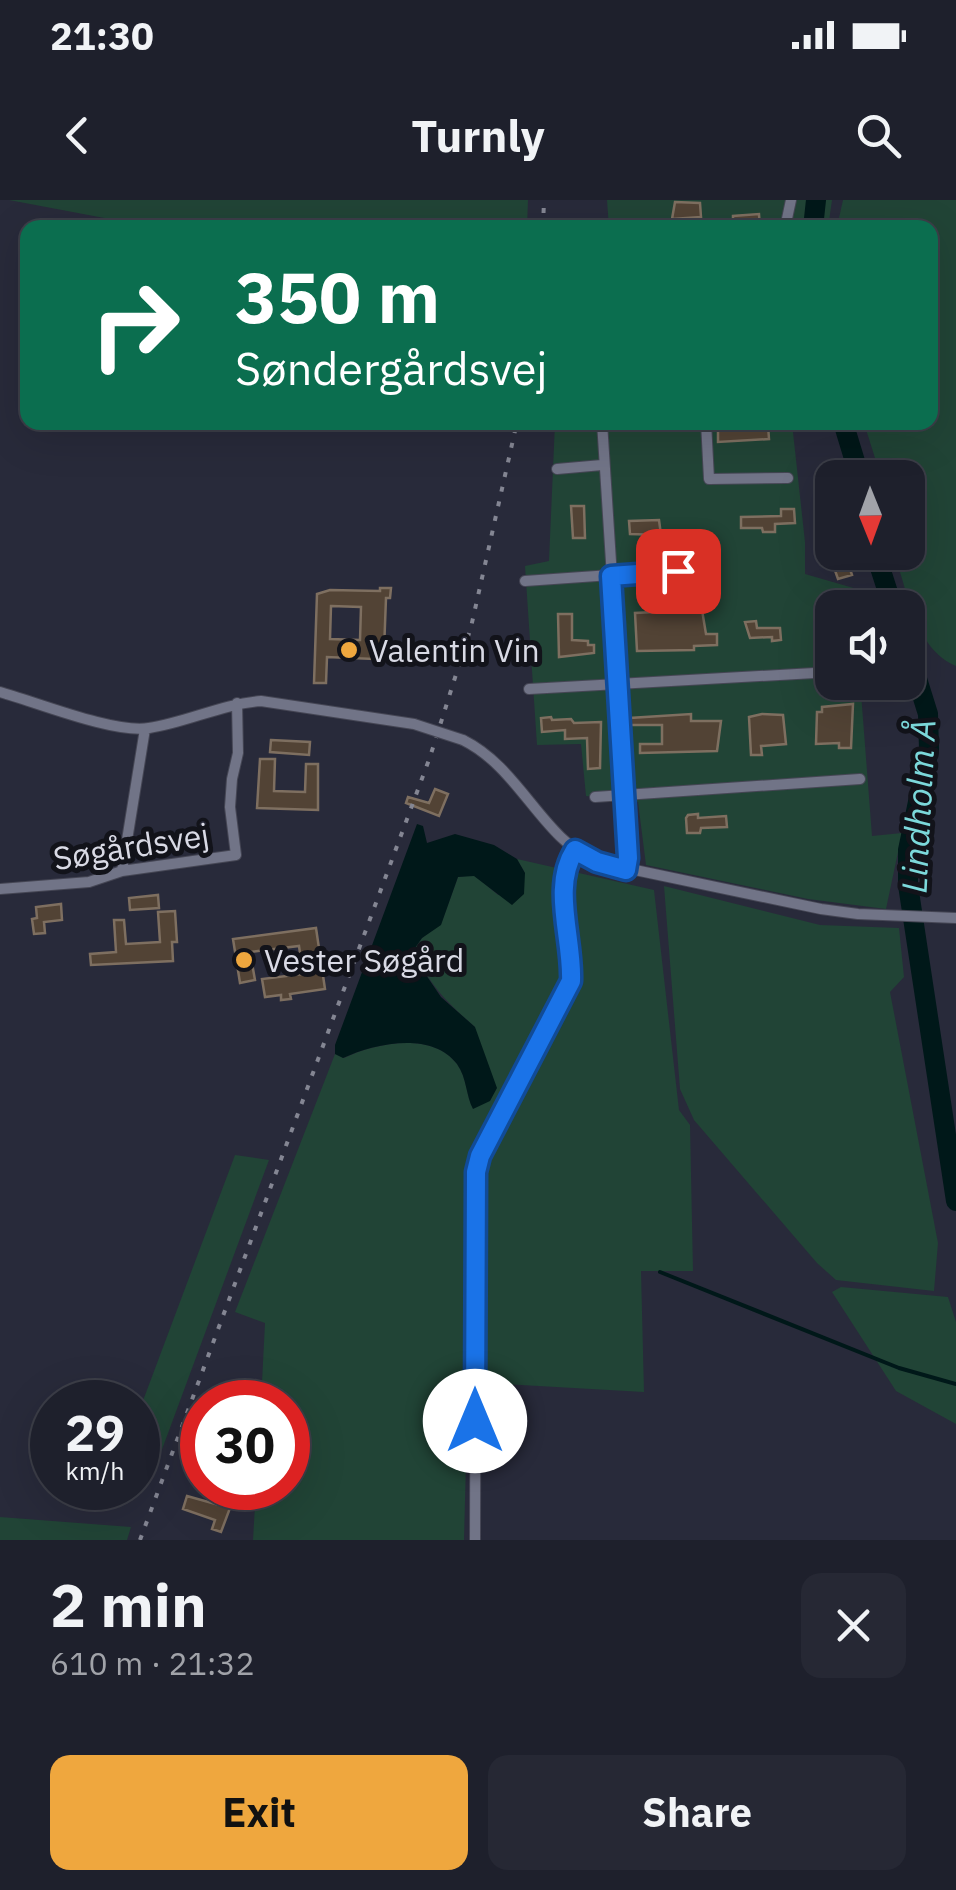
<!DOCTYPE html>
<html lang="en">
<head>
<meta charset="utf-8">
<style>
	body { margin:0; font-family:"IBM Plex Sans",sans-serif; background:#262834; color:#f1f3f6; height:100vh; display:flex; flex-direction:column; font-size:38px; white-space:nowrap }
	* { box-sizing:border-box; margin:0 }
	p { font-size:32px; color:#a1a3a9 }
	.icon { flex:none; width:55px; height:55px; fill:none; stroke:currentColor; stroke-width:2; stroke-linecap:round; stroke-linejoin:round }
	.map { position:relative; height:1340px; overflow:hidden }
	.details { display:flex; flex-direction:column; background:#1e202c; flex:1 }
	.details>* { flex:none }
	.banner { position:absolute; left:20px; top:20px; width:918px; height:210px; border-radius:20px; box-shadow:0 10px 40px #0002,0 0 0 2px #3c3e48; background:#0b6e4f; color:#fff; overflow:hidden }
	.needle { width:65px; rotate:179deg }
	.fabs { position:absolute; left:815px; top:260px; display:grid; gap:20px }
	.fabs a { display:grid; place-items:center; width:110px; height:110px; border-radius:20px; background:#1e202c; box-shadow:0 10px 40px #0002,0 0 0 2px #3c3e48; font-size:50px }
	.speed { position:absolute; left:30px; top:1180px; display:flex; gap:20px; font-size:50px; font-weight:700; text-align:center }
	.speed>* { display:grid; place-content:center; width:130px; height:130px; border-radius:50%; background:#1e202c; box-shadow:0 10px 40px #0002,0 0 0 2px #3c3e48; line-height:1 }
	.speed small { font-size:25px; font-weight:400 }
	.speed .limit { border:15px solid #d22; background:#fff; color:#111 }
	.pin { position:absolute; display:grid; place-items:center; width:85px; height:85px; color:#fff; margin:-42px; border-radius:20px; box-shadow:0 5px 15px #0006 }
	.me { position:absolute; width:110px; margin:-55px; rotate:0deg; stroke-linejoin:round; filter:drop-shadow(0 0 8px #0008) }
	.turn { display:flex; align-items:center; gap:35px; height:210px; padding:0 50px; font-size:45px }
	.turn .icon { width:130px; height:130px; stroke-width:2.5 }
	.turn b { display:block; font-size:70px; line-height:85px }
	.round { display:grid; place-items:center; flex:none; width:105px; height:105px; border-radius:20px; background:#262834 }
	.summary { display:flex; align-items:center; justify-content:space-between; height:170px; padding:0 50px }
	h1 { font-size:60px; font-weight:700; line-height:75px }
	.button { display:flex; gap:20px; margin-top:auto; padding:20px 50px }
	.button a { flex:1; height:115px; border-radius:20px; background:#efa73e; color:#111; font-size:40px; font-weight:700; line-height:115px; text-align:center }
	.button a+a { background:#262834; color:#f1f3f6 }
	.status { display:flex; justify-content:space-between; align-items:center; height:70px; padding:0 50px; background:#1e202c; direction:ltr }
	.status svg { height:28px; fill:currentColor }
	header { display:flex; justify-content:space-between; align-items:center; height:130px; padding:0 50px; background:#1e202c; font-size:45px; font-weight:700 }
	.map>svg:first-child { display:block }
	.green { fill:#214436 }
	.water { fill:#001819 }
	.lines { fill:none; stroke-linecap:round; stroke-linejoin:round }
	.stream { stroke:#001819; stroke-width:4 }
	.river { stroke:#001819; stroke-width:20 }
	.building { fill:#524335; stroke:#7e6f60; stroke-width:2.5; fill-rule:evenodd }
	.street-casing { stroke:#454654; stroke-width:12 }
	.street { stroke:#717487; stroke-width:10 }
	.rail { stroke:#848693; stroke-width:4; stroke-dasharray:5 10; stroke-linecap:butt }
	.street-bridge-casing { stroke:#454654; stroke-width:12; stroke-linecap:butt }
	.street-bridge { stroke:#717487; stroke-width:10 }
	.route-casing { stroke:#114b97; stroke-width:25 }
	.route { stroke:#1a73e8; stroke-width:18 }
	.poi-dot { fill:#efa73e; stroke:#12131a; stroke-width:4 }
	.labels { text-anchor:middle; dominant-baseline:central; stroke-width:10; stroke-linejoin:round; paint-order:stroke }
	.poi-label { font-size:32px; fill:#d9dae5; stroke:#12131a; text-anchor:start }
	.street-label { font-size:32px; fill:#d9dae5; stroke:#12131a }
	.water-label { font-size:35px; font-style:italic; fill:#7cd9db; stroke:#12131a }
</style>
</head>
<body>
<div class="status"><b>21:30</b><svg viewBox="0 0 49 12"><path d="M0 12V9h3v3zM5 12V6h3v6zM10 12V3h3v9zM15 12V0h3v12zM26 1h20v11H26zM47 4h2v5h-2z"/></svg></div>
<header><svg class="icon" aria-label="back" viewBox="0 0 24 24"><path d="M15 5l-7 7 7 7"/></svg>Turnly<svg class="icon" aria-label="search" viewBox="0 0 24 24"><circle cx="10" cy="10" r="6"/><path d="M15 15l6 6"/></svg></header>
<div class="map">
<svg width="956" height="1340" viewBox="0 0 956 1340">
	<rect width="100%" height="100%" fill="#282a3a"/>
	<path class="green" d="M9,0H528L527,27H152Z
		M607,0H832L828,28L609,27Z
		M843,0H956V466C915,449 908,392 894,353L908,352V278L881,277L864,223L930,222V28L837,27Z
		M555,223H792L805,342V374L864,391L866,407L832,408V482L907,483L909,490L861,493L872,636L902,633L886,709L808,699L646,665L638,602L586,596L581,544L537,545L525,366L549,361Z
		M517,659L654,690L679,910L690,925L693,1071H641L644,1192L468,1182L464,1340H253L256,1288H288V1202H261L265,1123L235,1112L335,854L344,858C375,843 432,831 457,864C467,877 466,896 473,908L475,827C448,803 426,783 415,748L422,738L441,724L458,677L474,675L498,695L525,673Z
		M664,686L820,725L899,728L904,777L890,792L938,1043L934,1091L836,1080L817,1063L694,920L680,889Z
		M235,955L269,960L150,1282L138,1214Z
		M841,1087L948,1097L956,1122V1224L896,1191L832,1092Z
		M0,1317L131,1327L127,1340H0Z"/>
	<path class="water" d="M417,624L423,626L427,643L455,634L494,645L517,659L525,673L524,694L512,705L474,676L458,677L441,725L422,738L415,748L422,769L441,797L475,827L497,888L490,901L473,909C466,896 467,878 457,864C432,831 375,843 343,858L335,854V845Z"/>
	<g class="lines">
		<path class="stream" d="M660,1072L899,1168L956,1184"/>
		<path class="river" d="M813,28L816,0
			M843,222L860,278
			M875,352L893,408
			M908,450L928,514L929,549L908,650V685L956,1001"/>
	</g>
	<path class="building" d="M675,2L700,3L701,17L672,19Z
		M759,14L760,28H733V16Z
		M768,225L769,239L718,242V229Z
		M571,306H584L585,338H573Z
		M781,309H794L795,323L775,324V332H763L762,328H741V317L781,316Z
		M659,320L661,335L630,334L629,321Z
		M845,354L852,375L838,379L831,359Z
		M380,388H391L390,398H386L384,451L374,450V459L327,457L326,483H314L317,394L330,390L380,391ZM331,406L361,407L360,440L330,439Z
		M664,406L702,410L706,434H717V445L694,446V450L637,451L635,413L654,412V407Z
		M558,414H572V440L588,441V445H594V453L559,457Z
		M756,421L757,428H780L781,440L772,441V437L750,438L745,422Z
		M853,504L851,548H839V543L816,544L817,512H822V507Z
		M691,514V521H721L717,551L640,553V544H662V525H630V518Z
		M762,514L783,515L786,544L761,546L762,555H751L749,517Z
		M551,517L552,520L571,519L574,523L601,522L600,568L588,569L587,538L565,539V530L542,532L541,518Z
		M271,540L310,542L309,555L270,552Z
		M260,559H275L274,591L305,592L306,564H318V610L257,608Z
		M435,589L448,594L439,616L406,603L408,597L429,603Z
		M698,614V618L726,616L727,627L701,628L700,633H687L686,618L688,615Z
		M158,695L159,708L130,710L129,698Z
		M61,704L62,720L44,722L45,733L34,734L32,719L37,718L36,707Z
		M175,711L177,742H172L173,761L91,765L90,754L116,752L114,720H124L126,744L160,742L158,712Z
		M316,728L325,789L290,794L291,799L281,800V795L265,797L262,779L303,774L299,746L250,752L255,780L240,783L233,739Z
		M187,1296L230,1308L221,1332L212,1329L215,1320L183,1309Z"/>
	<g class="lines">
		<g class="street-casing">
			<path id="street" d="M785,28L791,0
				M602,222L626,595V670
				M706,222L709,279L788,278
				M557,269L602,265
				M525,381L711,368
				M529,489L832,472
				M0,492C36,502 115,534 149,528C188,522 222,504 261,501L414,524
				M463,540C520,568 542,639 597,662L821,709L858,714L956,718
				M595,597L860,579
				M122,671L145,529
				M0,689L89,682L122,671L236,655L230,607L232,579L238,553L237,503
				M475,1340L476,972L488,939L571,781C573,739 551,687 575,650"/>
		</g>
		<use href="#street" class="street"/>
		<path class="rail" d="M543,28L544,0
			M140,1340L430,557L471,427L517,222"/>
		<g class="street-bridge-casing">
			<path id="street-bridge" d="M414,524L463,540"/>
		</g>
		<use href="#street-bridge" class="street-bridge"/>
	</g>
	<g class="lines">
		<g class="route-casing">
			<path id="route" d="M475,1221L476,972L480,956L571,781C573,739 551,687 575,650L597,662L626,670L628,658L611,376L678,371"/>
		</g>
		<use href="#route" class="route"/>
	</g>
	<g class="poi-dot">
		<circle cx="349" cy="450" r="10"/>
		<circle cx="244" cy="760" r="10"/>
	</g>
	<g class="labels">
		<g class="poi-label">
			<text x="369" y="450">Valentin Vin</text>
			<text x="264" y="760">Vester Søgård</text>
		</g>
		<g class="street-label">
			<text transform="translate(131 646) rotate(-9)">Søgårdsvej</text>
		</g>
		<g class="water-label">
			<text transform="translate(918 606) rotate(-87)">Lindholm Å</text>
		</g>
	</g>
</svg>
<div class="fabs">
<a><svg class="needle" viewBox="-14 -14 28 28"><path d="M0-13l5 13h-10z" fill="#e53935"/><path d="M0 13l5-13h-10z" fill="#a1a3a9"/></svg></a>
<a><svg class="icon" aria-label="sound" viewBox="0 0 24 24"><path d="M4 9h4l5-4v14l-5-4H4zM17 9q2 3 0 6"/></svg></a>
</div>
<div class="speed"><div>29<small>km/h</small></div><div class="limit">30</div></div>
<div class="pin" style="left:678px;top:371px;background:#d93025"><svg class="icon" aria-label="arrive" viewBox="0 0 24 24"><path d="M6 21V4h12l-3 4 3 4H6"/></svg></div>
<svg class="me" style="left:475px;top:1221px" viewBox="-20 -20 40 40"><circle r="19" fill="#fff"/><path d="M0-13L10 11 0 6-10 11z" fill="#1a73e8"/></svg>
<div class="banner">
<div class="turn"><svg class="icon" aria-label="right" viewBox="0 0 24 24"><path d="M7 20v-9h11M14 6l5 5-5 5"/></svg><div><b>350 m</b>Søndergårdsvej</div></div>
</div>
</div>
<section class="details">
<div class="summary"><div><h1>2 min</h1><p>610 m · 21:32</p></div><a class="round"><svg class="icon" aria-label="close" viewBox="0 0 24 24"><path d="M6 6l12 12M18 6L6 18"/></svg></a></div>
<div class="button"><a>Exit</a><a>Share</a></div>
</section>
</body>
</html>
